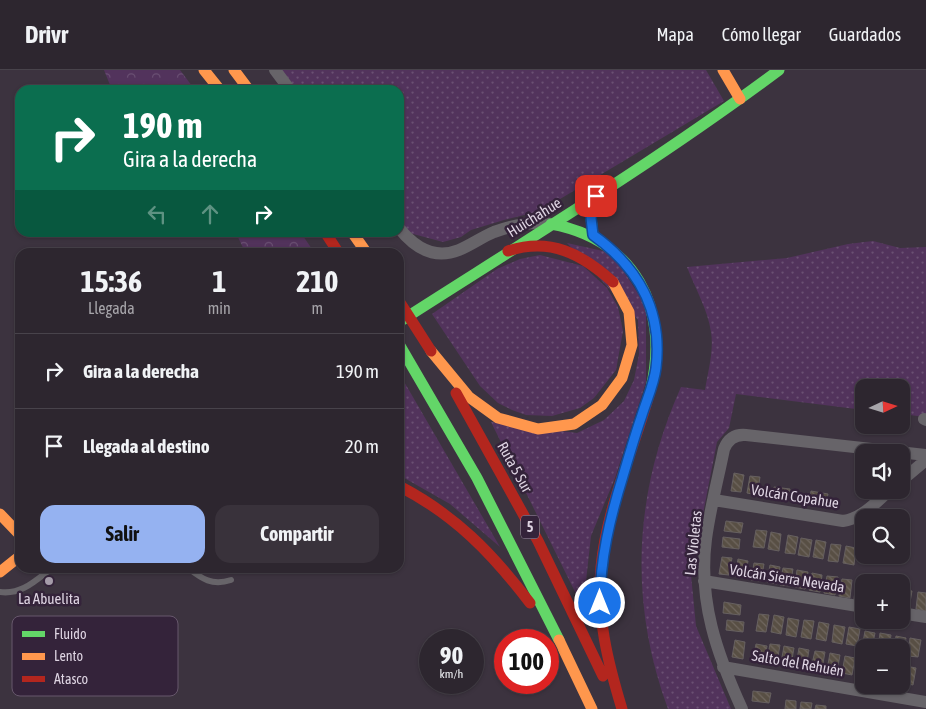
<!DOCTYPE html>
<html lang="es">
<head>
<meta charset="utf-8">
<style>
	body { margin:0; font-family:"Asap Condensed",sans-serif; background:#39323b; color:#f1f3f6; height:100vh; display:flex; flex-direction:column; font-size:19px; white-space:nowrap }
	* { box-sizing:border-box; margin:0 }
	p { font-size:16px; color:#a7a5aa }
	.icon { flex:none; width:28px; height:28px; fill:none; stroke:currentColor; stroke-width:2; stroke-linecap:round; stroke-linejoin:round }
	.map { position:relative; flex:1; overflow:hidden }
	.drawer { position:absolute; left:15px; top:178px; width:389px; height:325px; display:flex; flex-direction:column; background:#2d262f; border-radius:15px; box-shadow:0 1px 4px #0004,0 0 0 1px #48434b }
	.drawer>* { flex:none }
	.top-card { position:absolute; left:15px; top:15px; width:389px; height:152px; border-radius:15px; box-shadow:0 1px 4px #0004,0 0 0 1px #48434b; background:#0b6e4f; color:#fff; overflow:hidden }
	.needle { width:32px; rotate:86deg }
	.fabs { position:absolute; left:855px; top:309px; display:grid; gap:10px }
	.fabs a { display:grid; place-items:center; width:55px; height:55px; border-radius:10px; background:#2d262f; box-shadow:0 1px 4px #0004,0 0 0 1px #48434b; font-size:25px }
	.speed { position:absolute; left:419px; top:559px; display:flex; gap:10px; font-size:25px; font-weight:700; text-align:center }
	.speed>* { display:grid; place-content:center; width:65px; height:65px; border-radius:50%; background:#2d262f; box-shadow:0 1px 4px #0004,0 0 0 1px #48434b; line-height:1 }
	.speed small { font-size:12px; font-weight:400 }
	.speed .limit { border:8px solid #d22; background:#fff; color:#111 }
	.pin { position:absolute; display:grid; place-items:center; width:42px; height:42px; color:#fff; margin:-21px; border-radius:10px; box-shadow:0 2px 8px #0006 }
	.me { position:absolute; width:55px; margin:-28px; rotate:0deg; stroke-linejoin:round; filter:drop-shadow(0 0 4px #0008) }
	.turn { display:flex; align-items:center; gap:18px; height:105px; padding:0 25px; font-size:22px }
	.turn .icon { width:65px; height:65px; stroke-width:2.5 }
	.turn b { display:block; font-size:35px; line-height:42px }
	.lanes { display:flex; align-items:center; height:48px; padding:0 25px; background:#0003; justify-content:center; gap:25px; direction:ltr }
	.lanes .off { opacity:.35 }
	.eta { display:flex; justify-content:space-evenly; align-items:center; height:85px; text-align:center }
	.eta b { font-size:30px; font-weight:700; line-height:35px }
	.button { display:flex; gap:10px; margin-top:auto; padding:10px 25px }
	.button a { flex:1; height:58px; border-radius:15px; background:#95b2f1; color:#111; font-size:20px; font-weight:700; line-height:58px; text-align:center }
	.button a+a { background:#39323b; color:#f1f3f6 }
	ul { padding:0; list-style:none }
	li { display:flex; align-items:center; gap:15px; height:75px; padding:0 25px; border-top:1px solid #48434b }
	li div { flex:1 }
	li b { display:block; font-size:19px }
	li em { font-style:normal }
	header { display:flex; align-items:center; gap:30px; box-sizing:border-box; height:70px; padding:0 25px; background:#2d262f; border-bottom:1px solid #48434b }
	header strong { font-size:24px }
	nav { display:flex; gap:28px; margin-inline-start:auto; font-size:18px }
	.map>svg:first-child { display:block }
	.green { fill:url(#green-dots) }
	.forest { fill:url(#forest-crowns) }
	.building { fill:url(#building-back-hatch); stroke:#666060 }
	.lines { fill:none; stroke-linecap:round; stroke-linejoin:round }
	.lane { stroke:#676469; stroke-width:6 }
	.street { stroke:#676469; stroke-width:12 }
	.fast { stroke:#63d668; stroke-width:11 }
	.slow { stroke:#ff974d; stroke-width:11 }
	.jam { stroke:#b3261e; stroke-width:11 }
	.jam-bridge { stroke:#b3261e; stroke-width:11 }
	.route-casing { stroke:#114b97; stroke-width:12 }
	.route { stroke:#1a73e8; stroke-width:9 }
	.poi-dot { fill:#a59ca9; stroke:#34233a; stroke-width:2 }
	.labels { text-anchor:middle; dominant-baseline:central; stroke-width:5; stroke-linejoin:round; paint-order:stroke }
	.shield { fill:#34233a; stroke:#ab9fb0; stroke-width:1 }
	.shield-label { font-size:14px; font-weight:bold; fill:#ded4e2 }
	.street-label { font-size:15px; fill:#ded4e2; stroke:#34233a }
	.poi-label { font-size:15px; fill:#ded4e2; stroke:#34233a }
	.key { fill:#34233a; stroke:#67586c; stroke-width:1 }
	.key-label { font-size:14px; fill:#ded4e2 }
</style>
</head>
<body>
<header>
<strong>Drivr</strong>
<nav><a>Mapa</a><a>Cómo llegar</a><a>Guardados</a></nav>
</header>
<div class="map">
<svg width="926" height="639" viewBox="0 0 926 639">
	<defs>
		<pattern id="green-dots" width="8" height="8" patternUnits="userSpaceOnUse" patternTransform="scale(1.25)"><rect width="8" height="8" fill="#52335c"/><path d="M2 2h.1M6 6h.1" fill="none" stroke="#6a5073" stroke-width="1.8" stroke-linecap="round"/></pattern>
		<pattern id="forest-crowns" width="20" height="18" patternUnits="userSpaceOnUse" patternTransform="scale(1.25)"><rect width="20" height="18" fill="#52335c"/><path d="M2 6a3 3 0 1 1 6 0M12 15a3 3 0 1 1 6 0" fill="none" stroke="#6a5073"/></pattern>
		<pattern id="building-back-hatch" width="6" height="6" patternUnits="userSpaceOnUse" patternTransform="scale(1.25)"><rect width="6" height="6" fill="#584f44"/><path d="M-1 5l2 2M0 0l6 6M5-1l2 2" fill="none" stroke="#70675f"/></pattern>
	</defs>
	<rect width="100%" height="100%" fill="#3c333f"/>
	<path class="green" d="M275,0H706L724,31L540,141L504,150L471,160L461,167L443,172L402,161L399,158V20H290Z
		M873,171L900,178L926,177V347L901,344V318H864V340L736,324L729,358L717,372L691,505L696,556L731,639H668C628,530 634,422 681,317L705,320C708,301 714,281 711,262C708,240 695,218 687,197L787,188L848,174Z
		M567,173L612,183L646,236V312L615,408L591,466L583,538L491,352L577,363L604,350L624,331L634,310L639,284L638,250Z
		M540,185L583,196L607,218L618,237L623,261L616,300L594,328L580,338L552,346L526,345L512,340L498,333L480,316L432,244L497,199L520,189Z
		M399,303L500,477L450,434L399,405Z"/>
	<path class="forest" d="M104,0H180L195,20H112Z
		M236,163H301L314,182H245Z"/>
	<path class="building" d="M734,403L744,405L741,422L731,421Z
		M750,406L760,407L757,425L747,423Z
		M774,417L790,419L789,429L772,427Z
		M811,421L828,424L826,434L809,432Z
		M726,451L743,453L741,463L724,461Z
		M756,460L767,461L764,478L753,477Z
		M771,462L781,464L779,481L768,479Z
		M788,465L798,467L795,484L785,483Z
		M723,467L740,469L739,479L722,477Z
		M801,468L812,470L809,487L798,485Z
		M816,470L826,472L823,489L813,487Z
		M831,474L841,475L838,492L828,491Z
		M846,476L856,478L854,495L843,493Z
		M722,487L732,488L729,505L719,504Z
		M738,489L748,491L745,508L735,506Z
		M754,493L764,494L761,511L751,510Z
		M770,495L780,497L777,514L767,512Z
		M783,498L793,499L790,516L780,515Z
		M797,500L808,502L805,519L795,517Z
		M812,503L822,505L820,522L809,520Z
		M827,506L838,507L835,525L824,523Z
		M842,509L852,510L850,528L839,526Z
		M856,512L864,513V530L854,529Z
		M902,519L912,521L909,538L901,537Z
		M918,522L926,523V541L916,539Z
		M724,532L741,535L740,545L723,543Z
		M759,544L769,545L766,562L756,561Z
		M774,545L784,547L781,564L771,562Z
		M788,548L799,550L796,567L786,565Z
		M727,550L744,552L743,562L726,560Z
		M804,550L814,551L811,569L801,567Z
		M819,552L829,554L826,571L816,569Z
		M834,555L845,557L842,574L832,572Z
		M849,557L860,559L857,576L846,574Z
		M865,561L875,563L872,578H862Z
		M880,563L891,565L889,578H878Z
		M896,566L906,568L903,585H901V578H894Z
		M910,568L921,570L918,587L908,586Z
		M735,570L745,572L743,589L732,587Z
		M756,574L767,576L764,593L753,591Z
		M770,574L780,575L777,592L767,591Z
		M784,576L794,578L791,595L781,593Z
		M799,578L809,580L806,597L796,595Z
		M815,581L825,582L822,599L811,598Z
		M830,583L840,585L837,602L827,600Z
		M845,586L855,588L852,605L842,603Z
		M860,589L864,590V607L857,606Z
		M906,596L916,598L913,615L903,613Z
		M753,621L771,623L769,633L752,631Z
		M786,630L796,631V639H785Z
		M801,632L812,633L811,639H800Z
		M816,635L826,636V639H815Z"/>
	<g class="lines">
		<path class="lane" d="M188,498C202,509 212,516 231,510
			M0,522C22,525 36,510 52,498"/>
		<path class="street" d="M275,0L290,20
			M399,158C414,177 434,190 459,180C471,175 482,167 494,162C513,155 532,151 551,154
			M924,349L926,350
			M901,411L926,390
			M714,430L843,451C863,448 876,432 890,420
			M704,511L864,537
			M901,543L926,547
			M723,597L926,632
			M742,639C717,584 698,531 706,469C710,439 718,409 724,379C728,369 735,364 746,365L926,385"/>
		<path class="fast" d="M551,154C634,169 670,238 651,318
			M593,165L591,148L596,126
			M399,252C527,170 657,91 779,0
			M399,274L477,408L559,570"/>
		<path class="slow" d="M204,0L220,20
			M234,0L249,20
			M723,0L740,29
			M352,162L366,182
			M431,281L469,327L498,348L538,359L574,354L602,335L622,308L632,275L629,242L613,212
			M0,444L20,465
			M0,502L20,486
			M559,570L592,639"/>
		<path class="jam" d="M325,162L338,182
			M508,181C550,167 582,184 613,212
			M456,323L538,471L603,606
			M399,416C455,445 492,483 530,533
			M622,639C608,593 596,545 601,497C607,435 635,377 651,318"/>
		<path class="jam-bridge" d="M399,231L431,281"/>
	</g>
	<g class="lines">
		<g class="route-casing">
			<path id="route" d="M596,126L591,148L593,165C638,197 663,241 656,298C654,314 647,329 642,345C635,365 629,386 623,406C610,448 600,489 600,533"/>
		</g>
		<use href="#route" class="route"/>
	</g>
	<circle class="poi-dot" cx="49" cy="511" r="5"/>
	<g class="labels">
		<rect class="shield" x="521" y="445.5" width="18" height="23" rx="4"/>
		<g class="shield-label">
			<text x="530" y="457">5</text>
		</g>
		<g class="street-label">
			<text transform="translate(534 147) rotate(-32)">Huichahue</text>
			<text transform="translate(515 397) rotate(61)">Ruta 5 Sur</text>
			<text transform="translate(795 426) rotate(9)">Volcán Copahue</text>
			<text transform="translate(693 473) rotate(-84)">Las Violetas</text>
			<text transform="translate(787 508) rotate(9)">Volcán Sierra Nevada</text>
			<text transform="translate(798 593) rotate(10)">Salto del Rehuén</text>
		</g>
		<g class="poi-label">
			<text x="49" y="528">La Abuelita</text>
		</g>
	</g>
	<rect x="12" y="546" width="166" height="80" rx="8" class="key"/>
	<rect x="22" y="561" width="23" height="6" fill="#63d668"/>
	<rect x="22" y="583" width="23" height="7" fill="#ff974d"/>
	<rect x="22" y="606" width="23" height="6" fill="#b3261e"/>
	<g class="key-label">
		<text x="54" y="569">Fluido</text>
		<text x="54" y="591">Lento</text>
		<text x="54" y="614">Atasco</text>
	</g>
</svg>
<div class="fabs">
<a><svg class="needle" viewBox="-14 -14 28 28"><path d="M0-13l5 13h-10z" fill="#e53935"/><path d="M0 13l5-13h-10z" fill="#a7a5aa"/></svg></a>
<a><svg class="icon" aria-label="sound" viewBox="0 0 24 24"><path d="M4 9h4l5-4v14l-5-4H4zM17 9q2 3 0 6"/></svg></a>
<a><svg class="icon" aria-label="search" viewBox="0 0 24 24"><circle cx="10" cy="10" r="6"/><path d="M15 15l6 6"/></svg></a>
<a>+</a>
<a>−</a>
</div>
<div class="speed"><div>90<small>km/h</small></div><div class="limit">100</div></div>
<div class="pin" style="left:596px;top:126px;background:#d93025"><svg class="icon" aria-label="arrive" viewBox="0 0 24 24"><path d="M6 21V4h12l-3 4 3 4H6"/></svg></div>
<svg class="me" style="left:600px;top:533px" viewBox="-20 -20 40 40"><circle r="17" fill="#1a73e8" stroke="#fff" stroke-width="3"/><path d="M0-11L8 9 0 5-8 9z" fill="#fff"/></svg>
<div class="top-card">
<div class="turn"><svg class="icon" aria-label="right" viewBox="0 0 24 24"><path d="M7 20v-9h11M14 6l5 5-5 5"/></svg><div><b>190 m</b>Gira a la derecha</div></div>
<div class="lanes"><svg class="icon off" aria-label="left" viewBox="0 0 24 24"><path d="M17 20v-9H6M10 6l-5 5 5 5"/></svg><svg class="icon off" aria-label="ahead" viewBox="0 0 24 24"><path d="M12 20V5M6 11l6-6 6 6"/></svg><svg class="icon" aria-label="right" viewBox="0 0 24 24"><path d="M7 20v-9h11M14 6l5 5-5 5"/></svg></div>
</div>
<section class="drawer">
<div class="eta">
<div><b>15:36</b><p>Llegada</p></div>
<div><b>1</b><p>min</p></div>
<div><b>210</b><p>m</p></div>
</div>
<ul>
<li><svg class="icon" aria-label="right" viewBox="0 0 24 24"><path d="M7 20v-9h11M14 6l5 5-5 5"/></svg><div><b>Gira a la derecha</b></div><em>190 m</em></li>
<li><svg class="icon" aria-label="arrive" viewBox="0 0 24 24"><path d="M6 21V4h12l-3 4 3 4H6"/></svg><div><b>Llegada al destino</b></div><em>20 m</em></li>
</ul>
<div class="button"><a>Salir</a><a>Compartir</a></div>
</section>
</div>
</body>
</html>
